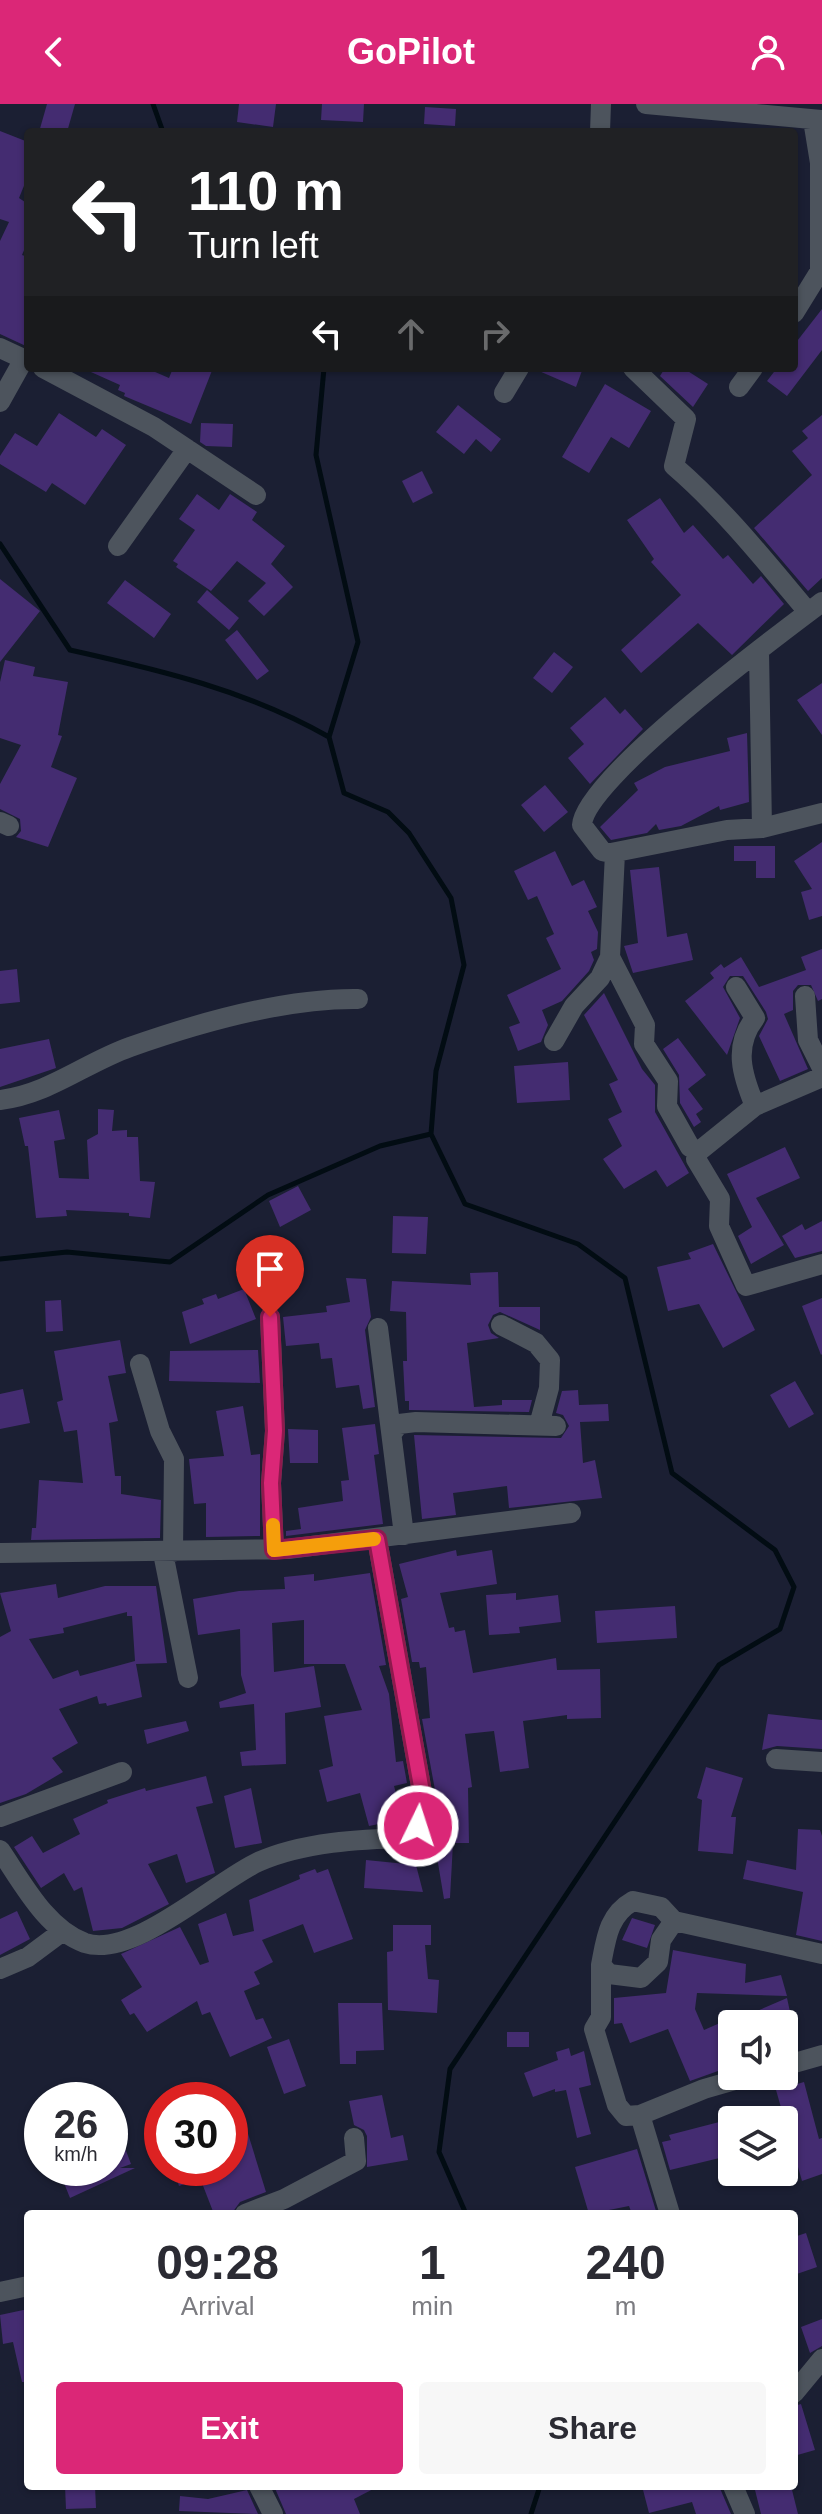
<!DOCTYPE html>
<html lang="en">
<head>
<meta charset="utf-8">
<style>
	body { margin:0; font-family:Helvetica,sans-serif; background:#f7f7f7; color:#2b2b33; height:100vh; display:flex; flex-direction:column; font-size:30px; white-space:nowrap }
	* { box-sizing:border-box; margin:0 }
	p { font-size:26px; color:#7c7c81 }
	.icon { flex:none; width:44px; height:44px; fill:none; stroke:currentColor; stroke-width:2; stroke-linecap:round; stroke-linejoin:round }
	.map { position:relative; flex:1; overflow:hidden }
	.panel { position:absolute; left:24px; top:2106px; width:774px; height:280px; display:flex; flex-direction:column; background:#fff; border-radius:8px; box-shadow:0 2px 6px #0004 }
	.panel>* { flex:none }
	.top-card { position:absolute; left:24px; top:24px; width:774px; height:244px; border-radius:8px; box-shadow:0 2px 6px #0004; background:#202124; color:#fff; overflow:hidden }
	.controls { position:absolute; left:718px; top:1906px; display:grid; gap:16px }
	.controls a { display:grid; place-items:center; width:80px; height:80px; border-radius:8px; background:#fff; box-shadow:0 2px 6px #0004; font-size:40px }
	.speed { position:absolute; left:24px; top:1978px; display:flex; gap:16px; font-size:40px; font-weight:700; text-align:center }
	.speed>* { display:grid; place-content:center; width:104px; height:104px; border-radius:50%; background:#fff; box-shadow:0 2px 6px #0004; line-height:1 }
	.speed small { font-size:20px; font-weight:400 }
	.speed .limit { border:12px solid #d22; background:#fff; color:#111 }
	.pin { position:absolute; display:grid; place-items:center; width:68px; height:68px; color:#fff; margin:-82px -34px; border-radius:50% 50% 50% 0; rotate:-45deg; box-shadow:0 0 8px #0007 }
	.pin .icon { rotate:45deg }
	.me { position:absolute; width:88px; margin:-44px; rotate:4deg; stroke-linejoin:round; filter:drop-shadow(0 0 6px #0008) }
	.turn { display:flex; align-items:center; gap:28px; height:168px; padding:0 32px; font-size:36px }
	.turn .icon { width:104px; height:104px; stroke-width:2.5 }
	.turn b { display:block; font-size:56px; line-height:68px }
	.lanes { display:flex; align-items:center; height:76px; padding:0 32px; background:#0003; justify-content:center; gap:40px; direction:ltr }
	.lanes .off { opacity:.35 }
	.eta { display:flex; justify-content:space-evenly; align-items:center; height:136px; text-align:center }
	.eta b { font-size:48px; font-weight:600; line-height:56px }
	.action { display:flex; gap:16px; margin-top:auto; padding:16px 32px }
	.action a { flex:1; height:92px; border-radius:8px; background:#db2777; color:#fff; font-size:32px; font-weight:600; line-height:92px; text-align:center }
	.action a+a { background:#f7f7f7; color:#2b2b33 }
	header { display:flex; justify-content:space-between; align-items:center; height:104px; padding:0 32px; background:#db2777; color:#fff; font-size:36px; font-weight:600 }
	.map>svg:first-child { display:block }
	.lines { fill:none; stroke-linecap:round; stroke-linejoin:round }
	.stream { stroke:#020c13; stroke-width:5 }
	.building { fill:#442c71; fill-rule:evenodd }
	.minor { stroke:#4d545d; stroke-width:20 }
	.route-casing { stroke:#8e194d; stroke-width:20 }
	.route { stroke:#db2777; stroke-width:14 }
	.slow { stroke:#f59e0b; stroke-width:14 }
</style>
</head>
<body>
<header><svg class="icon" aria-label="back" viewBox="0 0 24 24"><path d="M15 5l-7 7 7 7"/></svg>GoPilot<svg class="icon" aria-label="person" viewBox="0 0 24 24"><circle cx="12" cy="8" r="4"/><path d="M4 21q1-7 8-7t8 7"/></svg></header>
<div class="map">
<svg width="822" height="2410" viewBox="0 0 822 2410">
	<rect width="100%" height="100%" fill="#1b1f33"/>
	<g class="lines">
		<path class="stream" d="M153,0L163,28
			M324,264L316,351L358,538L329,633L344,689L388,708L409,729L451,794L464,861L436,967L431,1030L465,1100L578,1140L625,1174L672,1369L775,1446L794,1483L780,1525L719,1561L450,1965L439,2048L466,2110
			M0,440L70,546C160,566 249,587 329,633
			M0,1155L67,1148L170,1158L268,1091L380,1042L431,1030
			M531,2410L540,2382"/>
	</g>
	<path class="building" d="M47,0H75L67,28H39Z
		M239,0H276L273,23L237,18Z
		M322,0H364L363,18L321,16Z
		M425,3L456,5L455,22L424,20Z
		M0,27L28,38V72L19,94L28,100V137L22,151L28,153V243L0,230V137L9,118L0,115Z
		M822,205V246L787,292L767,277L777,264H794V241Z
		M82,264H146L169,274L173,264H213L191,320L124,292L125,289L118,286L120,281Z
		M532,264H583L576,283Z
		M665,264H683L708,280L693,303L660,272Z
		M605,280L651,307L629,344L611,333L589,369L562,353Z
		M458,301L501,335L491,348L476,335L464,350L436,328Z
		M59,309L96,333L102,325L126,341L85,401L52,379L46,388L0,360V352L15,329L37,342Z
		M822,311V474L808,487L754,424L812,371L792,347L808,334L802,327Z
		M201,319L233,320L232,343L206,342L200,338Z
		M422,367L433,389L413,399L402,377Z
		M197,390L219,406L230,390L257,408L252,416L285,442L271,460L293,483L264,512L248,497L266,479L237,457L211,487L176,463L178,460L173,457L195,426L179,415Z
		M660,394L684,429L693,421L723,455L728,451L753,480L761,472L784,500L732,551L698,519L641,569L621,546L681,491L651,458L654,455L627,416Z
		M0,475L40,507L0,558Z
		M125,476L171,510L154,534L107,499Z
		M207,486L239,514L229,526L197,498Z
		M237,526L269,567L257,576L225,536Z
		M554,548L573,563L552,589L533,574Z
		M5,556L35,563L33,572L68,578L58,631L62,632L51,663L77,674L48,743L16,733L21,727L20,715L0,705V680L21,641L0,634V578Z
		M822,579V631L797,596Z
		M605,593L620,610L625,605L643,625L590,680L568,654L584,640L570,624Z
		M747,629L749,698L720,706L719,702L681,722L659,726L656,720L647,729L611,736L600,723L638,686L634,679L665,663L730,647L727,634Z
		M545,681L568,708L544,728L521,701Z
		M822,738V812L809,816L801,788L812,785L794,757Z
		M734,742H775V774H756V757H734Z
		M555,747L572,782L584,776L597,803L588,807L598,828L597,845L591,848L594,856L589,867L562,897L542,906L548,921L541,938L518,947L509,923L520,919L507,891L561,865L546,834L554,830L537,792L528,796L514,767Z
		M659,763L667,833L687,829L693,856L633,869L624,842L638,839L630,766Z
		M822,845V895L818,897L811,881H798L793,887V906L784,910L808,965L780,977L759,932L768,915L766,908L743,872H730L723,883L740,914L727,951L685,897L714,874L710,869L721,860L724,864L741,853L759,883L806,866L801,853Z
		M17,865L20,898L0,900V867Z
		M604,889L642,965L655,981V1008L689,1069L667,1083L656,1066L624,1085L603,1055L622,1042L608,1015L622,1008L609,980L618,976L584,911Z
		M678,934L706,971L688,985L703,1005L696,1010L701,1018L694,1023L680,999L679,971L663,945Z
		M49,935L56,964L0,983V945Z
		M568,958L570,996L517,999L514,962Z
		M98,1005L114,1006L112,1027L127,1026V1033H138L140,1077L155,1078L150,1114L129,1112V1109L66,1106L67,1112L36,1114L28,1042H25L19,1014L59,1006L65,1035L54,1037L59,1074L89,1075L87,1036L98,1030Z
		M785,1043L800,1074L756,1094L784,1141L751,1160L738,1132L752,1123L727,1070Z
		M298,1082L311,1106L280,1123L269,1097Z
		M393,1112L428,1113L426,1150L392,1149Z
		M822,1117V1147L795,1154L782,1132L802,1120L805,1126Z
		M713,1140L755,1226L723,1244L699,1200L668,1207L657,1163L691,1155L688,1149Z
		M498,1168L499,1203H540V1226L500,1208L493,1211L488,1221L491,1229L499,1234L467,1239L474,1303L502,1301V1296H532L529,1308L409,1306V1297H405L403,1257H407L406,1208L390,1207L392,1177L471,1181L470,1169Z
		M346,1174L366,1175L371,1213L365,1226L375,1303L363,1305L359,1281L336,1284L332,1254L321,1255L319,1239L286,1242L283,1213L327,1208L326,1202L350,1198Z
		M244,1185L256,1215L190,1240L182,1208L204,1200L202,1195L216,1190L218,1195Z
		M822,1194V1250L821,1251L802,1202Z
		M61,1196L63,1227L46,1228L45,1197Z
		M120,1236L126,1269L108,1272L118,1317L109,1319L115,1372H121V1390L161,1396L160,1434L31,1436L32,1424H36L39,1376L83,1379L77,1326L64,1328L57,1298L63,1296L54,1247Z
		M258,1246L260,1279L169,1277L170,1247Z
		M795,1277L814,1310L789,1324L770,1291Z
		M23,1285L30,1319L0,1325V1290Z
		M578,1286L579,1301L608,1300L609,1317L580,1318L583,1359L595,1356L602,1394L509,1404L507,1382L453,1389L456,1411L422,1415L414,1331L561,1334L569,1322L563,1311L556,1309L562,1287Z
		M243,1302L251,1351L260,1350V1432L206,1433V1399L194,1400L189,1355L224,1352L216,1307Z
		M375,1320L379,1350L374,1351L383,1420L286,1432V1427L301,1425L298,1404L343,1397L341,1377L349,1376L342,1324Z
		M288,1325L318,1326V1359H290Z
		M456,1446L457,1452L492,1446L497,1480L440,1489L449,1524L454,1523L455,1528L465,1526L473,1569L556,1554L557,1566L600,1565L601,1614L567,1615V1611L523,1617L529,1664L500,1668L494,1627L465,1630L472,1683L468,1684L469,1739H453L450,1794L444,1795L436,1747L435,1686L422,1615L430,1614L426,1563L420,1564L419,1558H412L401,1495L408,1493L399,1460Z
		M370,1469L386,1561L379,1562L389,1590L396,1658L403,1657L407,1679L394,1682L403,1715L369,1722L360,1689L327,1698L319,1666L333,1662L324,1612L362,1606L345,1560H304V1516L272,1519L274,1568L314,1562L321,1603L285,1609L286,1660L242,1662L240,1648L256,1646L254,1600L220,1604L219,1598L246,1589L241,1571L240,1525L198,1531L193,1495L239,1487L285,1485L284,1473L314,1470V1477Z
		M56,1480L58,1494L105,1482H156L167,1559L136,1560L142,1593L107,1602L106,1599L99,1600L97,1592L59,1605L78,1639L52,1654L63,1668L26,1690L0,1699V1533L11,1527L0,1489ZM127,1508V1512H132L135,1557L80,1572L78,1566L53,1575L29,1535L64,1529L63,1524Z
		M516,1489V1496L558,1491L561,1518L519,1523L520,1529L489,1531L486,1491Z
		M675,1502L677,1534L597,1539L595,1507Z
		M768,1610L822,1616V1645L777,1642L762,1646Z
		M186,1617L189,1627L147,1640L144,1626Z
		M706,1663L743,1674L731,1713H736L733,1750L698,1747L702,1696L697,1694Z
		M206,1672L213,1699L196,1703L215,1769L186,1779L177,1750L148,1760L169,1800L122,1824L93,1827L82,1783L74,1787L64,1769L41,1784L14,1743L32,1732L43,1749L80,1730L73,1715L108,1699L107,1696L145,1684L146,1687Z
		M251,1684L262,1739L235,1744L224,1692Z
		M798,1725L820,1726L822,1732V1837L796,1831L803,1788L743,1775L747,1756L796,1766Z
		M366,1756L416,1761L423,1788L364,1784Z
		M315,1765L317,1769L328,1765L353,1835L314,1849L303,1820L262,1836L273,1858L254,1868L260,1880L244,1887L256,1916L263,1914L272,1934L230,1953L210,1908L202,1911L197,1897L147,1928L134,1909L130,1911L121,1896L142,1883L121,1850L180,1823L200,1861L209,1858L198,1820L226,1809L233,1832L254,1827L249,1796L300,1775L299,1771Z
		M17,1807L30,1835L0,1851V1815Z
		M632,1814L655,1821L647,1844L622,1836Z
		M393,1821H431V1841H425L428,1875L439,1876L437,1909L388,1906L387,1848L393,1847Z
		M673,1846L746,1860L745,1879L781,1871L787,1892L697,1889L695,1905L704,1926L720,1919L722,1922L787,1894L792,1917L732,1920V1962L690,1977L668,1925L630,1939L622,1919L614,1920V1894L666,1889Z
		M338,1899H382L384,1946L356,1947V1960H340Z
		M507,1928H529V1943H507Z
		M289,1935L306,1982L284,1990L267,1943Z
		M569,1944L571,1952L584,1947L591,1981L579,1984L591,2030L577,2034L566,1986L555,1988V1985L533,1993L524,1969L558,1956L556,1948Z
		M772,1972H796L797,1980L804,1978L819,2035L822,2034V2070L802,2077Z
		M382,1991L391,2034L403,2031L408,2056L367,2063V2032L364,2026L354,2021L349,1997Z
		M110,2004L131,2060L120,2064H135L70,2094L58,2064H110Z
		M727,2016L732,2051L670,2066L662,2038L671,2036L669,2031Z
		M245,2020L266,2088L240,2098L232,2109L214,2110L200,2074L179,2082L173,2064H230V2026Z
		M637,2045L656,2107L632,2110L629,2102L589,2110L575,2063Z
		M806,2129L817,2163L794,2171V2133Z
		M28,2205V2278H22L13,2238L3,2240L0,2211Z
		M822,2215V2242L810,2249L801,2223Z
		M801,2300L815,2346L794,2352V2302Z
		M65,2382H95L96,2404L66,2405Z
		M274,2382H379L354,2395L360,2410H286Z
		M642,2382H719L731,2410H696L692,2398L649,2409Z
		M754,2382H791L798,2410H761Z
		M247,2386L258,2410L179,2407L180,2392L208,2395Z"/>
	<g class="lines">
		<path class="minor" d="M646,0L822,16
			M600,28L601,0
			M794,209L820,167V59L813,16
			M0,244L28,257
			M43,264L154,323L256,391
			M633,264L686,315L674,362C724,405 766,458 808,508
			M739,283L753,264
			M504,289L519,264
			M0,298L24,255
			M118,442L187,345
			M822,498C778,531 584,675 582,721L602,747L611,749L727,726L762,724L822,709
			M759,547L762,724
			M0,718L9,722
			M610,853L645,921L644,940L668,977L667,1002L690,1043L698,1048
			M736,883L755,914C733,942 742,971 755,1002
			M805,892L808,936L822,964
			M554,937L574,902L600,874L610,853L615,749
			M822,973L755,1002L698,1048L696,1055L720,1095L719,1122L746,1182L822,1160
			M0,996C49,990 85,959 130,943C198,919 287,894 358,895
			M270,1213L275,1327L271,1379L274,1446
			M501,1221L536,1239L550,1256L549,1284L539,1321
			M378,1224L404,1431
			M140,1260L160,1327L174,1355L173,1448
			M393,1328L399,1320L416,1318L556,1322
			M0,1449L288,1445L571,1409
			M163,1449L188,1574
			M776,1655L822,1658
			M0,1713L122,1668
			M0,1746C22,1778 46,1825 85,1839C133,1855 215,1778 258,1758C303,1738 360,1735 409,1734L418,1722L422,1688L377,1435
			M674,1817L661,1836L658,1858L641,1874L609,1870L601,1861C606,1835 608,1811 633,1797L661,1803L674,1817L822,1850
			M601,1861V1913L594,1925L617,2001L626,2012L640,2011L704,1985L749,1972
			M0,1865L28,1853L63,1827
			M784,1962L822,1951
			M640,2011L670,2110
			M245,2110L284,2095L356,2057L354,2034
			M0,2188L28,2182
			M794,2289L822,2255
			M259,2382L273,2410
			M733,2382L745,2410"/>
	</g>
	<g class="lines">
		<g class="route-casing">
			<path id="route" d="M270,1213L275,1327L271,1379L274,1446L377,1435L422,1688L418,1722"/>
		</g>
		<use href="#route" class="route"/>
		<path class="slow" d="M273,1421L274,1446L374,1435"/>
	</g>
</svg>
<div class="controls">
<a><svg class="icon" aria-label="sound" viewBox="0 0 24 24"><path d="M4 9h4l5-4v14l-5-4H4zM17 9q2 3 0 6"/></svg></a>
<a><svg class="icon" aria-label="layers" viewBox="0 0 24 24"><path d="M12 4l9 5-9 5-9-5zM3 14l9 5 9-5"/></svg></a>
</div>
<div class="speed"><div>26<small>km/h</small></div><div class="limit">30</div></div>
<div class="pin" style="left:270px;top:1213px;background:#d93025"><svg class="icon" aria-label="arrive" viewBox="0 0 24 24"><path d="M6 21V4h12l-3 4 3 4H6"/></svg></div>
<svg class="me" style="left:418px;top:1722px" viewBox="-20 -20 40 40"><circle r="17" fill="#db2777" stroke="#fff" stroke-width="3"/><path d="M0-11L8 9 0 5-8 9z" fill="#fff"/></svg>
<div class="top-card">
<div class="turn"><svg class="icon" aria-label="left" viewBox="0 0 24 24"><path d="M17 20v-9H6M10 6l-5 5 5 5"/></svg><div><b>110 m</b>Turn left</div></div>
<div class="lanes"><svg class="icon" aria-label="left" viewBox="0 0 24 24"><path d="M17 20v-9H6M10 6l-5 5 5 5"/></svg><svg class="icon off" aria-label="ahead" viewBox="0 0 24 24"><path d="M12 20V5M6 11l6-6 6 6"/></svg><svg class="icon off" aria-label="right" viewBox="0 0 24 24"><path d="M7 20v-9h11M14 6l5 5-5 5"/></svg></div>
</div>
<section class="panel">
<div class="eta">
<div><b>09:28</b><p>Arrival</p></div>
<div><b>1</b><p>min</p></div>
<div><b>240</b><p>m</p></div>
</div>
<div class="action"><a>Exit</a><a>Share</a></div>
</section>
</div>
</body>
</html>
